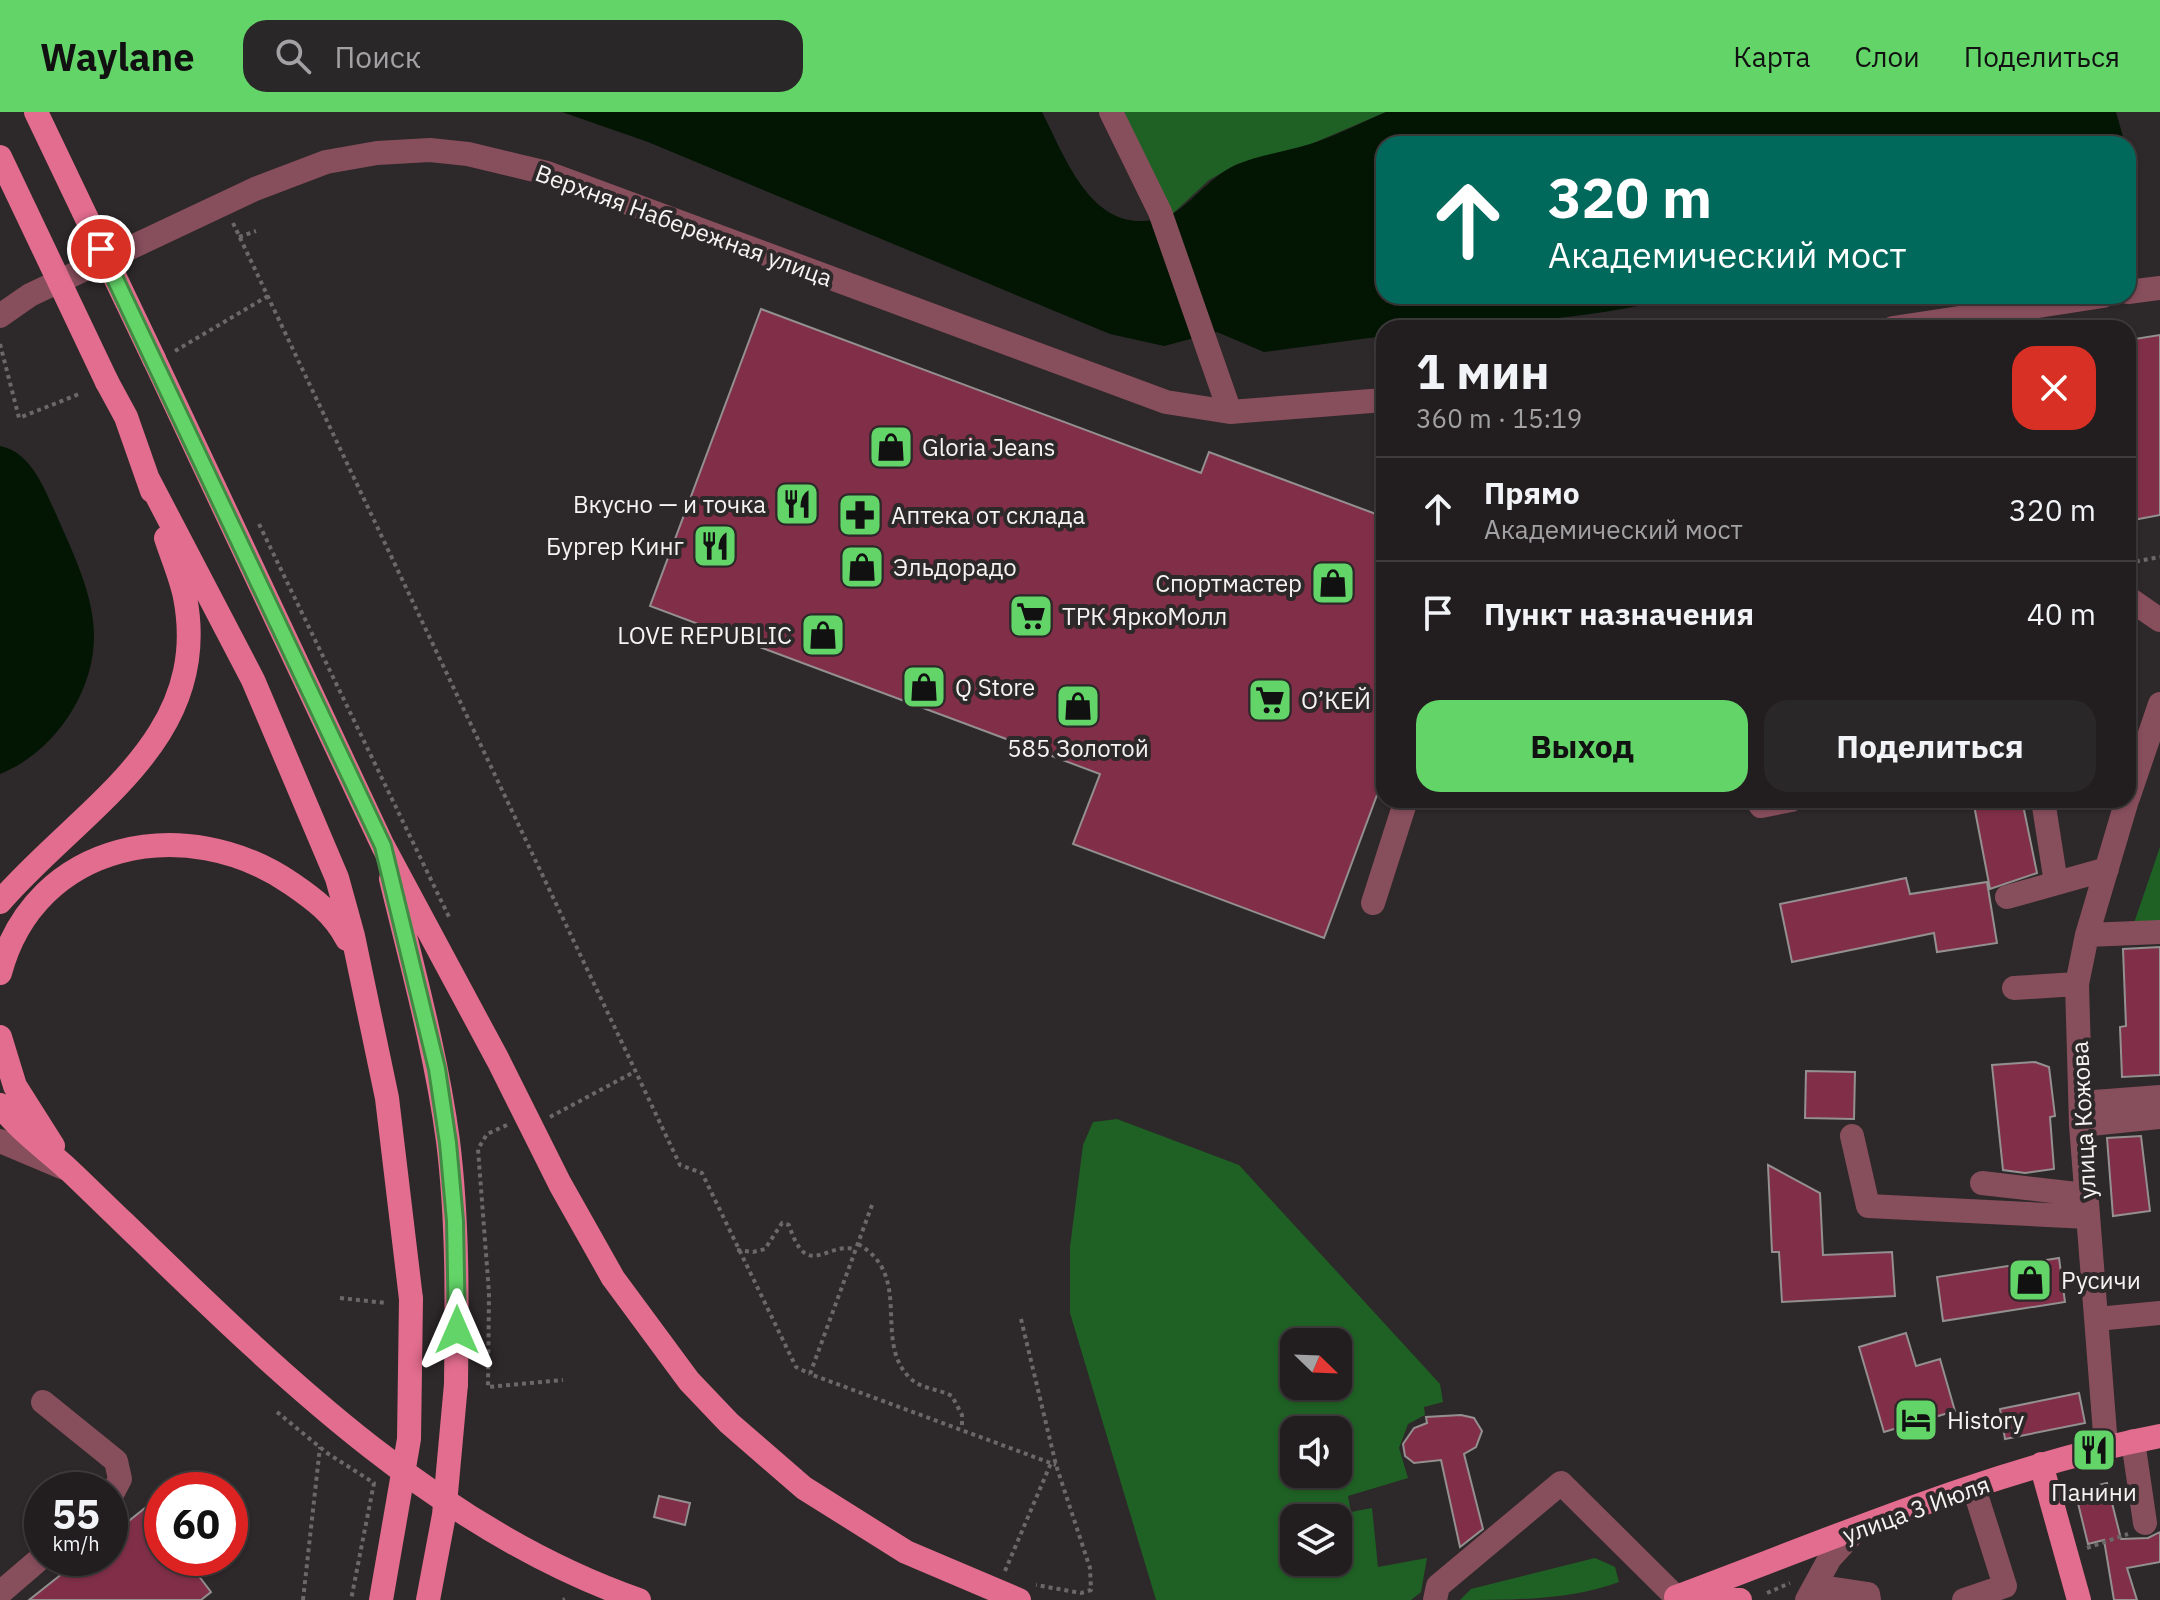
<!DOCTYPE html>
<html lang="ru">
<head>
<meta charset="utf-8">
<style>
	body { margin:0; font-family:"IBM Plex Sans",sans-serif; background:#2a2728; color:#f1f3f6; height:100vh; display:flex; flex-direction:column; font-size:30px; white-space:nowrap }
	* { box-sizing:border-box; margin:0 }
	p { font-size:26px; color:#a2a2a4 }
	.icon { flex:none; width:44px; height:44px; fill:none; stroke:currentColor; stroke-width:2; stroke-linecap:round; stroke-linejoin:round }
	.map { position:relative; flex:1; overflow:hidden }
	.panel { position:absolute; left:1376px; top:208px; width:760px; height:488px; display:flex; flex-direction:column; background:#221e1f; border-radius:24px; box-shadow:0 2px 6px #0004,0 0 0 2px #3f3c3d }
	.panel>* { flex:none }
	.hud { position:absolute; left:1376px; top:24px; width:760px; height:168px; border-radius:24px; box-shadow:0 2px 6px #0004,0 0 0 2px #3f3c3d; background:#00695c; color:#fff; overflow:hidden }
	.needle { width:52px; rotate:113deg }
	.tools { position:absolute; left:1280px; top:1216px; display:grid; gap:16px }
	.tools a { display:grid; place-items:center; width:72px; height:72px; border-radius:16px; background:#221e1f; box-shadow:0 2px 6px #0004,0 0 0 2px #3f3c3d; font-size:40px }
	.speed { position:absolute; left:24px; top:1360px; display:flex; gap:16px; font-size:40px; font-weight:700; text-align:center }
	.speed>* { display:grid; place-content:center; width:104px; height:104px; border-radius:50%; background:#221e1f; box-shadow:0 2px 6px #0004,0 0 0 2px #3f3c3d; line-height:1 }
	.speed small { font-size:20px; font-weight:400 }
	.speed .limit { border:12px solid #d22; background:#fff; color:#111 }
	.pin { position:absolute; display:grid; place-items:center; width:68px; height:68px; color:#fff; margin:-34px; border:4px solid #fff; border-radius:50%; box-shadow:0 2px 8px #0007 }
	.me { position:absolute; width:88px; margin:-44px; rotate:0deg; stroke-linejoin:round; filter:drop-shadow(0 0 6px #0008) }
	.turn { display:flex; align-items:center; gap:28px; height:168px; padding:0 40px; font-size:36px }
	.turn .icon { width:104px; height:104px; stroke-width:2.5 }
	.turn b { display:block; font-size:56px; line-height:68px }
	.round { display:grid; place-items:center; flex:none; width:84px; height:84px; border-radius:24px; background:#2a2728 }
	.overview { display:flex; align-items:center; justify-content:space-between; height:136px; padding:0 40px }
	h1 { font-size:48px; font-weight:800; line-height:60px }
	.cta { display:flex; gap:16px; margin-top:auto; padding:16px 40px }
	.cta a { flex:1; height:92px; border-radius:24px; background:#63d468; color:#111; font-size:32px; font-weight:800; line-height:92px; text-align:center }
	.cta a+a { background:#2a2728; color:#f1f3f6 }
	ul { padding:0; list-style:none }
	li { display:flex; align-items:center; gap:24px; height:104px; padding:0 40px; border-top:2px solid #3f3c3d }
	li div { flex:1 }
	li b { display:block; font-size:30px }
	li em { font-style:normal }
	header { display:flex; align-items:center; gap:48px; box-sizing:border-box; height:112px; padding:0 40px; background:#63d468; color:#111 }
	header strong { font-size:38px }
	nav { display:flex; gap:44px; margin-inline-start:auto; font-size:28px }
	.search { width:560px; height:72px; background:#2a2728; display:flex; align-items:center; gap:20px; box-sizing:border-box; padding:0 28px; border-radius:24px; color:#a2a2a4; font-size:30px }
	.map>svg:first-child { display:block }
	.green { fill:#1f6124; fill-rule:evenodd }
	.water { fill:#031604 }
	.building { fill:#812f49; stroke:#948f90; stroke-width:2 }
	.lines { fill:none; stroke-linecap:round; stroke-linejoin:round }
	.path { stroke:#6c6768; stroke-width:4; stroke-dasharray:4 4; stroke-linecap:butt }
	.minor { stroke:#874e5c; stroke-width:24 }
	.major { stroke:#e26d8e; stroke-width:24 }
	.major-bridge { stroke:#e26d8e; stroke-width:24 }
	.route-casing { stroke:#408a44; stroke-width:20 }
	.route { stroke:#63d468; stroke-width:14 }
	.labels { text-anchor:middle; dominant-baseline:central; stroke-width:8; stroke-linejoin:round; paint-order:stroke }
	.street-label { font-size:24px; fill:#f6f3f3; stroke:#2d2829 }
	.poi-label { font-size:24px; fill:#f6f3f3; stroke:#2d2829; text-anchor:start }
</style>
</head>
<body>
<header>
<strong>Waylane</strong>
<div class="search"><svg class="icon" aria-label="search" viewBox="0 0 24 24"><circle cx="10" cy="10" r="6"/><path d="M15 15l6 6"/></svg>Поиск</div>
<nav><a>Карта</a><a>Слои</a><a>Поделиться</a></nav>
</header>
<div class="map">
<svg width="2160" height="1488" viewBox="0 0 2160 1488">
	<rect width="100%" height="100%" fill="#2d2829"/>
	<path class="green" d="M1124,0H1386L1311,32L1237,52L1209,68L1170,104Z
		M2160,735V814H2133Z
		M1117,1007L1239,1053L1440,1272L1443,1290L1424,1295L1425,1303L1408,1312L1399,1336L1408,1366L1348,1384L1351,1400L1372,1396L1378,1455L1427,1446L1421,1480L1411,1488H1156L1070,1201V1135L1083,1033L1093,1010ZM1294,1230H1338V1274H1294ZM1294,1318H1338V1362H1294ZM1294,1406H1338V1450H1294Z
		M1595,1446L1615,1455L1619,1470C1571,1488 1513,1488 1460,1488L1471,1477Z"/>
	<path class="water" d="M562,0H1042C1068,51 1095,130 1168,104C1185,98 1210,64 1236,53C1258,43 1284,40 1307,33C1334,25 1360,11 1386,0H2116L2125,32H1384V184H1686C1587,207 1485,216 1384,216V224L1264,240L1217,220L1164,234L1110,222L648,30Z
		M0,334C31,340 44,376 56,402C72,439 94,482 94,524C94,582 53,641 0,662Z"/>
	<path class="building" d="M761,197L1201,361L1209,340L1384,405V664L1324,826L1073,732L1100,662L650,494Z
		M2160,223V403L2128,409V228Z
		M1973,688H2022L2037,761L1990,777Z
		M1906,766L1910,782L1987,770L1997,831L1937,840L1934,821L1792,850L1780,792Z
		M2160,835V963L2122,965L2120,915L2126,914L2123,837Z
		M2035,950L2049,955L2055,1004L2050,1005L2054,1057L2025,1061L2003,1058L1992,953Z
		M1806,959L1855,960L1854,1007L1805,1006Z
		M2141,1024L2150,1099L2113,1104L2107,1026Z
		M1768,1053L1820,1081L1823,1143L1892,1140L1895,1184L1782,1190L1779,1140H1772Z
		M2059,1146L2065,1190L1943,1209L1937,1165Z
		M1906,1221L1916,1254L1940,1247L1955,1299L1884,1320L1859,1235Z
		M2079,1281L2085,1311L2005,1327L2000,1297Z
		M1461,1303L1474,1306L1482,1319L1476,1335L1464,1342L1483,1417L1460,1435L1441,1348L1414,1351L1405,1344L1403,1332L1414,1316L1427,1311L1426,1305Z
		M2107,1371L2121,1427L2148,1426L2160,1420V1450L2127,1456L2137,1488H2114L2104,1428L2088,1432L2075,1379Z
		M659,1384L690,1391L685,1413L654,1405Z
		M145,1396L162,1418V1446H185L211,1480L201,1488H29L82,1446H110V1424Z"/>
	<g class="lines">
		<path class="path" d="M233,111L680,1053L702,1061L796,1255L810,1262
			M239,125L256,119
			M0,232L19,306L79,282
			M175,239L268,184
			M259,412L450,807
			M2128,451L2160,445
			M550,1005L634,960
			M507,1013L487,1022L478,1037L489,1181L488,1275L563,1268
			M872,1093L810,1262L1056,1353
			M858,1132C915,1164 871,1230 911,1267C922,1277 939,1277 952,1284L962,1303V1317
			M737,1138L753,1140L765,1137L782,1111L789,1113C807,1169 825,1130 855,1137
			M340,1186L386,1191
			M1021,1207L1056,1353L1090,1456L1091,1478L1081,1481L1036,1473
			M277,1300L327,1341L374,1371L351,1488
			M2087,1436L2128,1422
			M1005,1459L1051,1351
			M1767,1481L1790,1471
			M303,1488L320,1335
			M563,1488L565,1487"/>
		<path class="minor" d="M1111,0L1160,100L1230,300
			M2128,180L2160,176
			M0,204L30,183L255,77L326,50L377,41L430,38L468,42L547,61L1166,290L1230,300L1384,288
			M1893,216L2103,184
			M2128,486L2160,508
			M2128,686L2160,592
			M1757,688L1761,694L1791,688
			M2043,688L2056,771
			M2007,785L2107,757
			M1373,791L1406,688
			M2087,823L2160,820
			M2014,876L2077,872
			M2081,991L2160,985
			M2081,1013L2160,1005
			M1852,1024L1868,1094L2088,1105
			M0,1029L64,1056
			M1982,1071L2086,1083
			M2097,1207L2160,1201
			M43,1290L116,1349L120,1367L110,1386
			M2133,1329L2145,1411
			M2106,1334L2081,1013L2077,872L2087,823L2127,688
			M1815,1474L1868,1482L1869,1488
			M0,1481L42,1445
			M1435,1488L1438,1474L1561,1371L1676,1485
			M1807,1488L1830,1446L1854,1420
			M1964,1488L2005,1474L1974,1376"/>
		<path class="major" d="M154,247L383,734L498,948L560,1072L613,1166L689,1269L729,1311L804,1376L906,1440L1019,1488
			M107,270L126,305L152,379
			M147,365L253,568L337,766L353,824L387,986L411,1187
			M391,767C412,854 436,940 448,1029C458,1110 457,1191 456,1272
			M0,790C80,697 213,629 185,485C181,465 172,445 166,426
			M0,861C35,729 186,699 292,772C314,787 334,802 347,827
			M0,925L15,974L53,1034
			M0,993C20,1019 46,1037 70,1059C88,1076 105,1093 123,1110C275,1257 435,1417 639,1488
			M2041,1352L2079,1488
			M1676,1485C1832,1427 1997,1355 2160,1324
			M1691,1485L1740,1488"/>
		<path class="major-bridge" d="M36,0L154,247
			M0,45L107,270
			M381,1488L409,1327L411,1187
			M428,1488L444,1403L456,1272"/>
	</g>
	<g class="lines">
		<g class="route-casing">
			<path id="route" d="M101,137L383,734L437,957L448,1031L455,1109L457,1218"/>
		</g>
		<use href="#route" class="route"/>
	</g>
	<defs>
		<g id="shop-square" transform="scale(2.3)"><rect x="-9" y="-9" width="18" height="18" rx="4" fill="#63d468" stroke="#2d2829"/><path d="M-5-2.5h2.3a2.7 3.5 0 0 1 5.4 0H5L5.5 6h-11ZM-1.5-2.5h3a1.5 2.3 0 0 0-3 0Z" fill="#111"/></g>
		<g id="restaurant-square" transform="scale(2.3)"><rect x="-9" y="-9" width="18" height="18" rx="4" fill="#63d468" stroke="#2d2829"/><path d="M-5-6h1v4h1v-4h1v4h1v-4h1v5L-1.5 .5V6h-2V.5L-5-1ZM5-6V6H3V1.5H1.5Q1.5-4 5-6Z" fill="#111"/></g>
		<g id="pharmacy-square" transform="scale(2.3)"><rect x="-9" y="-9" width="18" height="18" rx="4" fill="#63d468" stroke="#2d2829"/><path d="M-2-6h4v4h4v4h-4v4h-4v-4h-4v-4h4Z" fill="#111"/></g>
		<g id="supermarket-square" transform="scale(2.3)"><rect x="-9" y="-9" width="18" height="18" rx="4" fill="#63d468" stroke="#2d2829"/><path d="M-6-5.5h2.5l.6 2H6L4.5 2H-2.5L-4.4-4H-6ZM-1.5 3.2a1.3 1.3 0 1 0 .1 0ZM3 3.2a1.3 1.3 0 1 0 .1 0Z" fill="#111"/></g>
		<g id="hotel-square" transform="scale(2.3)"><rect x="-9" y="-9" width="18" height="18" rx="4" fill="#63d468" stroke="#2d2829"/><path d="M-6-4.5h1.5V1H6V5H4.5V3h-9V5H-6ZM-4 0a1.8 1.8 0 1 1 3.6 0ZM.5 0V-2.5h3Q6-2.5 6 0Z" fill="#111"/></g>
	</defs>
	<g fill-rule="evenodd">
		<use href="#shop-square" x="891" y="335"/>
		<use href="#restaurant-square" x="797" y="392"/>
		<use href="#pharmacy-square" x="860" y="403"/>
		<use href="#restaurant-square" x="715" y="434"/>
		<use href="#shop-square" x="862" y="455"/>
		<use href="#shop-square" x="1333" y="471"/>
		<use href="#supermarket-square" x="1031" y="504"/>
		<use href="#shop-square" x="823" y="523"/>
		<use href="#shop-square" x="924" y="575"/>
		<use href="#supermarket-square" x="1270" y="588"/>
		<use href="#shop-square" x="1078" y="594"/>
		<use href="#shop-square" x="2030" y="1168"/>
		<use href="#hotel-square" x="1916" y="1308"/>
		<use href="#restaurant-square" x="2094" y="1338"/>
	</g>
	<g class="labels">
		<g class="street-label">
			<text transform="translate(684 113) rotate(20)">Верхняя Набережная улица</text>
			<text transform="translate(2083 1008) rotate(-93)">улица Кожова</text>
			<text transform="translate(1916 1397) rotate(-20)">улица 3 Июля</text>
		</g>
		<g class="poi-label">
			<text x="922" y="335">Gloria Jeans</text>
			<text x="766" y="392" text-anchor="end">Вкусно — и точка</text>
			<text x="891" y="403">Аптека от склада</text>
			<text x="684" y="434" text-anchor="end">Бургер Кинг</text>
			<text x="893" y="455">Эльдорадо</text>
			<text x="1302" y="471" text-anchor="end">Спортмастер</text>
			<text x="1062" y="504">ТРК ЯркоМолл</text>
			<text x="792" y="523" text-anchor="end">LOVE REPUBLIC</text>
			<text x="955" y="575">Q Store</text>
			<text x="1301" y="588">О’КЕЙ</text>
			<text x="1078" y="636" text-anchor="middle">585 Золотой</text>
			<text x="2061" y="1168">Русичи</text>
			<text x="1947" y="1308">History</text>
			<text x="2094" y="1380" text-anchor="middle">Панини</text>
		</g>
	</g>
</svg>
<div class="tools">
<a><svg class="needle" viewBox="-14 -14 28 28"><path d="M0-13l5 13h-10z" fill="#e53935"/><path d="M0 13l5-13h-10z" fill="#a2a2a4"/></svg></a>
<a><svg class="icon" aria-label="sound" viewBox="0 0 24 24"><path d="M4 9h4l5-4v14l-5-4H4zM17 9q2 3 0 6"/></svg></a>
<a><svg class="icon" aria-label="layers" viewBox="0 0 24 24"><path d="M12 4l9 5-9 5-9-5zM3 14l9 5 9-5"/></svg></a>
</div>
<div class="speed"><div>55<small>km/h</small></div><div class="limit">60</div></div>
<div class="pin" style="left:101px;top:137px;background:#d93025"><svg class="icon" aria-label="arrive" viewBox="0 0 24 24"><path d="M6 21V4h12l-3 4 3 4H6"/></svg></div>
<svg class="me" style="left:457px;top:1218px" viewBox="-20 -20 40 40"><path d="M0-17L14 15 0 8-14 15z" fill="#63d468" stroke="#fff" stroke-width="4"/></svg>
<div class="hud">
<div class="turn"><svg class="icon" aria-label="ahead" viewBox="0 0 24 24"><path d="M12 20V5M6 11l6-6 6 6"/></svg><div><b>320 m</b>Академический мост</div></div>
</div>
<section class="panel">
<div class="overview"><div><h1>1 мин</h1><p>360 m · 15:19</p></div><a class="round" style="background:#d93025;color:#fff"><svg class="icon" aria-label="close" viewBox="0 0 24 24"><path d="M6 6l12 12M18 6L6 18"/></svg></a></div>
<ul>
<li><svg class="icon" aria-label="ahead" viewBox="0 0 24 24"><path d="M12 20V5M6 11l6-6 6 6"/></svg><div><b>Прямо</b><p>Академический мост</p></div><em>320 m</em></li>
<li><svg class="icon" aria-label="arrive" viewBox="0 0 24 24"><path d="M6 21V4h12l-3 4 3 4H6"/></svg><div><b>Пункт назначения</b></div><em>40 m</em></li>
</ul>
<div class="cta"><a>Выход</a><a>Поделиться</a></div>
</section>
</div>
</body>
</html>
